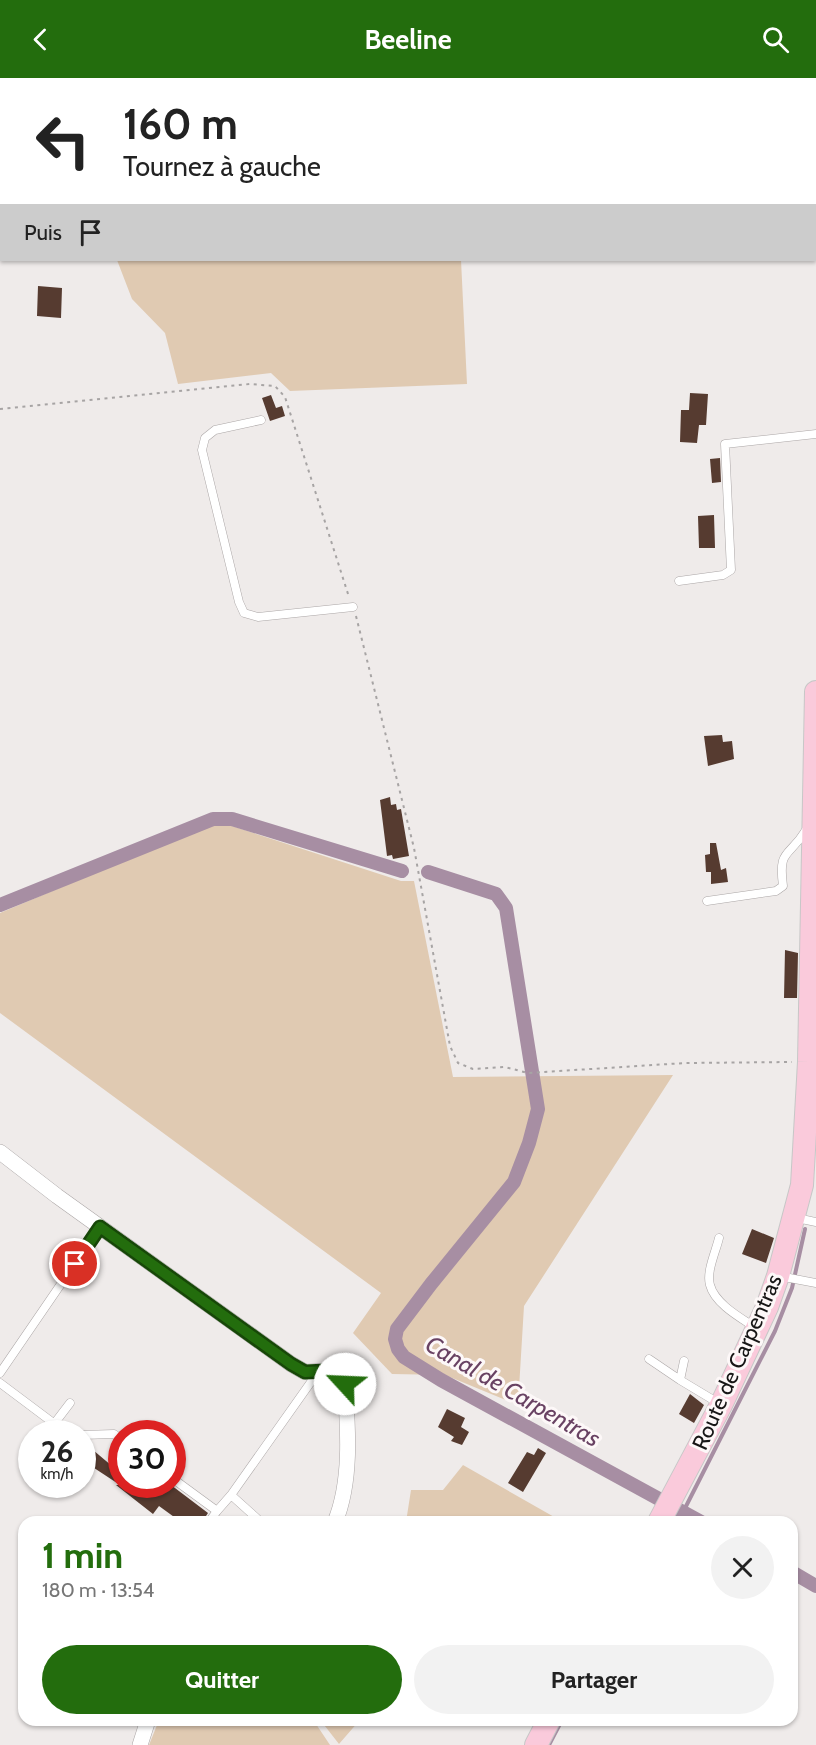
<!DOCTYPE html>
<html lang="fr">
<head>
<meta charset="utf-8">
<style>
	body { margin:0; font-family:Cabin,sans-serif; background:#f2f2f2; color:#222; height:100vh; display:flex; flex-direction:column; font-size:22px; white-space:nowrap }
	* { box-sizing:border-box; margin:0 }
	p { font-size:20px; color:#767676 }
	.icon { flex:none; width:33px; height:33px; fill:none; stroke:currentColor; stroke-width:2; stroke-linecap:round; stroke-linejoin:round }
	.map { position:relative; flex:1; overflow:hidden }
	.drawer { position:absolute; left:18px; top:1438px; width:780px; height:210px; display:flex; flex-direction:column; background:#fff; border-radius:18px; box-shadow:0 2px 4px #0004 }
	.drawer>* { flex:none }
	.hud { position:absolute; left:0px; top:0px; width:816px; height:183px; box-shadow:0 2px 4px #0004; background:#fff; color:#222; overflow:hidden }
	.speed { position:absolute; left:18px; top:1342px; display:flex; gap:12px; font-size:30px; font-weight:700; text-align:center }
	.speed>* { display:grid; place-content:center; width:78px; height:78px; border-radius:50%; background:#fff; box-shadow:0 2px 4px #0004; line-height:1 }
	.speed small { font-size:15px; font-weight:400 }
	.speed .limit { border:9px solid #d22; background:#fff; color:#111 }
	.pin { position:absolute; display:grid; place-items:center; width:51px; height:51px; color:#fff; margin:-26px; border:3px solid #fff; border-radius:50%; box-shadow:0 2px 6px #0007 }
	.me { position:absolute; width:66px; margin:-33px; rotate:295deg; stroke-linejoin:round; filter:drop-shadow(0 0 4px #0008) }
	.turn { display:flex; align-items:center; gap:21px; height:126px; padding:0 24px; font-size:27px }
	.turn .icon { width:78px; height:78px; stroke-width:2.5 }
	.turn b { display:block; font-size:42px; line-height:51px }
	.then { display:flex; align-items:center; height:57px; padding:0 24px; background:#0003; gap:12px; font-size:22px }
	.round { display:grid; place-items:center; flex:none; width:63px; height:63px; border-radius:32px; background:#f2f2f2 }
	.summary { display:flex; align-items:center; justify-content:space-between; height:102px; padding:0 24px }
	h1 { font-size:36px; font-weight:700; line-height:45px; color:#236d0d }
	.primary-button { display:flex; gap:12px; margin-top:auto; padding:12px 24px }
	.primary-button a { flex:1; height:69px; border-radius:36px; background:#236d0d; color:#fff; font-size:24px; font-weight:700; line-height:69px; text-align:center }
	.primary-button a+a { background:#f2f2f2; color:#222 }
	header { display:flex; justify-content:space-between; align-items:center; height:78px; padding:0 24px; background:#236d0d; color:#fff; font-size:27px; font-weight:700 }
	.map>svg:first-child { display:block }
	.green { fill:#e0cab2 }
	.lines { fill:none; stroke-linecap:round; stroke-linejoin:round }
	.stream { stroke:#a78ea3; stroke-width:4 }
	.canal { stroke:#a78ea3; stroke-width:14 }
	.building { fill:#563b30 }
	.lane-casing { stroke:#aba6a6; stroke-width:9 }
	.street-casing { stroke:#aba6a6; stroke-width:16 }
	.primary-casing { stroke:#c7c7c7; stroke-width:24 }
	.path { stroke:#a7a4a4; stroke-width:2; stroke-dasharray:3 4.5; stroke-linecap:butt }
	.lane { stroke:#fff; stroke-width:8 }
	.street { stroke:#fff; stroke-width:15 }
	.primary { stroke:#facadb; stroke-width:22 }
	.route-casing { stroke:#174708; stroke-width:15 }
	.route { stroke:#236d0d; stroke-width:10 }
	.labels { text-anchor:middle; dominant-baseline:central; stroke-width:6; stroke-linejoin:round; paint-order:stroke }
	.street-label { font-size:22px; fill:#171616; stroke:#fdf8f8 }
	.water-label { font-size:24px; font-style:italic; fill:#694263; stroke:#fdf8f8 }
</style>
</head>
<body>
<header><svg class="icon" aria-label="back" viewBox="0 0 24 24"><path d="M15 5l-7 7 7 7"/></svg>Beeline<svg class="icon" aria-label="search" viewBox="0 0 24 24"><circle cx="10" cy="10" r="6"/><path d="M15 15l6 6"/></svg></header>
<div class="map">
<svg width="816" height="1667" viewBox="0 0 816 1667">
	<rect width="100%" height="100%" fill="#efebea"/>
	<path class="green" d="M117,182H461L467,306L290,313L271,295L178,306L165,255L132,221Z
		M211,746L232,748L401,803H414L453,999L673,997L524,1228L518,1327L445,1297L392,1296L353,1255L381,1215L0,935V835Z
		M463,1387L563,1444H406L411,1412H443Z
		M159,1642L314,1643L330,1667H149Z
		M321,1643H359L339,1666Z"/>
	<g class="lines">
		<path class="stream" d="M678,1444L775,1253L792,1210L805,1151
			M549,1667L562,1642"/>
		<path class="canal" d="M428,794L496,816L506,830L538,1031L529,1065L514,1104L431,1206L397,1251L395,1261L398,1271L404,1279L441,1302L701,1444
			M0,827L213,741H232L402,793
			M792,1494L816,1508"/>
	</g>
	<path class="building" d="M38,208L62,210L61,240L37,238Z
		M690,315L708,316L706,347H699L697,365L680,364L681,332H689Z
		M271,317L276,330L282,328L285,338L270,343L262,320Z
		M720,380L721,404L712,405L710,381Z
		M714,437L715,470H699L698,438Z
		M722,657L723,664L732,663L734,681L708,688L704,658Z
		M390,719L391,727L396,726L397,732L401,731L409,778L393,781L392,777L387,778L380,722Z
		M710,765H716L721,792L726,790L728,804L711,806V794H706L705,777L710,776Z
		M785,872L798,875L797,920H784Z
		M752,1151L774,1160L766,1185L742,1176Z
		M690,1316L704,1327L694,1345L679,1336Z
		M447,1331L465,1340L461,1349L469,1354L462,1367L451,1363L454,1359L438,1349Z
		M538,1370L546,1375L523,1414L508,1405L527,1374L534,1377Z
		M93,1372L112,1388L122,1377V1407H155L165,1414L171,1407L208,1435L202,1444H181L159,1428L153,1436L116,1407H120L85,1384Z"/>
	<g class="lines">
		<g class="lane-casing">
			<path id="lane" d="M814,40L816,36
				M261,342L215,352L205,360L202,372L239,524L244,535L258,539L353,529
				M679,503L723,497L731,492L725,366L816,356
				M707,823L776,813L783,808C778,770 789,780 806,752
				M797,1140L816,1144
				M719,1160C716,1173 706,1194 710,1207C715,1226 741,1240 756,1250
				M779,1198L816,1205
				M649,1281L680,1302
				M684,1283L680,1302L720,1326
				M0,1295L100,1149
				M0,1305L64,1353L72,1356
				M54,1346L70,1325
				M82,1357L114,1356L122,1362
				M172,1400L217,1433L231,1417
				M209,1444L217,1433
				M261,1444L231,1417L318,1294"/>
		</g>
		<g class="street-casing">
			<path id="street" d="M0,1074L57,1118L291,1286L305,1294L328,1293L345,1306C348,1350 352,1403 335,1444
				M140,1667L148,1642"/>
		</g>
		<g class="primary-casing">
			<path id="primary" d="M659,1444L721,1327L767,1229L778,1198L802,1107L809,984L816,614
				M536,1667L549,1642"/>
		</g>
		<path class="path" d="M0,78H2
			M0,331L250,306L275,308L285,319L349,519
			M356,538L414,770L450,968L458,985L473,991L505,989L528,995L685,985L792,984"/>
		<use href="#lane" class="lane"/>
		<use href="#street" class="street"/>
		<use href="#primary" class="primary"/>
	</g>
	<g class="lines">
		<g class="route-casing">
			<path id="route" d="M75,1186L100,1149L291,1286L305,1294L328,1293L345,1306"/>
		</g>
		<use href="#route" class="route"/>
	</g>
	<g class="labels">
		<g class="street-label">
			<text transform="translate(737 1284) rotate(-66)">Route de Carpentras</text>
		</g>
		<g class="water-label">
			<text transform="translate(513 1313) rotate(30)">Canal de Carpentras</text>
		</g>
	</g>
</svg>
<div class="speed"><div>26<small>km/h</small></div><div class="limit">30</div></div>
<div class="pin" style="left:75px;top:1186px;background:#d93025"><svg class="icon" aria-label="arrive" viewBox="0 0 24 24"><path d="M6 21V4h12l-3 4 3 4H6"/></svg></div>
<svg class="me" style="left:345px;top:1306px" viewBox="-20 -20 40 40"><circle r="19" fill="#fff"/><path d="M0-13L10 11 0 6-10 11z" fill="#236d0d"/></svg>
<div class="hud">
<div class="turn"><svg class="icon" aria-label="left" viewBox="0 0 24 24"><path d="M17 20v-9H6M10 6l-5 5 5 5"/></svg><div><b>160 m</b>Tournez à gauche</div></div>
<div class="then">Puis<svg class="icon" aria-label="arrive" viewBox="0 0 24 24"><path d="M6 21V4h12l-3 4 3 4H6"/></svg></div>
</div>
<section class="drawer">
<div class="summary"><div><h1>1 min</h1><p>180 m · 13:54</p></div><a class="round"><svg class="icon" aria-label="close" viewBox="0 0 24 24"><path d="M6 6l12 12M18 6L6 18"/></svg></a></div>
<div class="primary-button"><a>Quitter</a><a>Partager</a></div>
</section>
</div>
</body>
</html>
